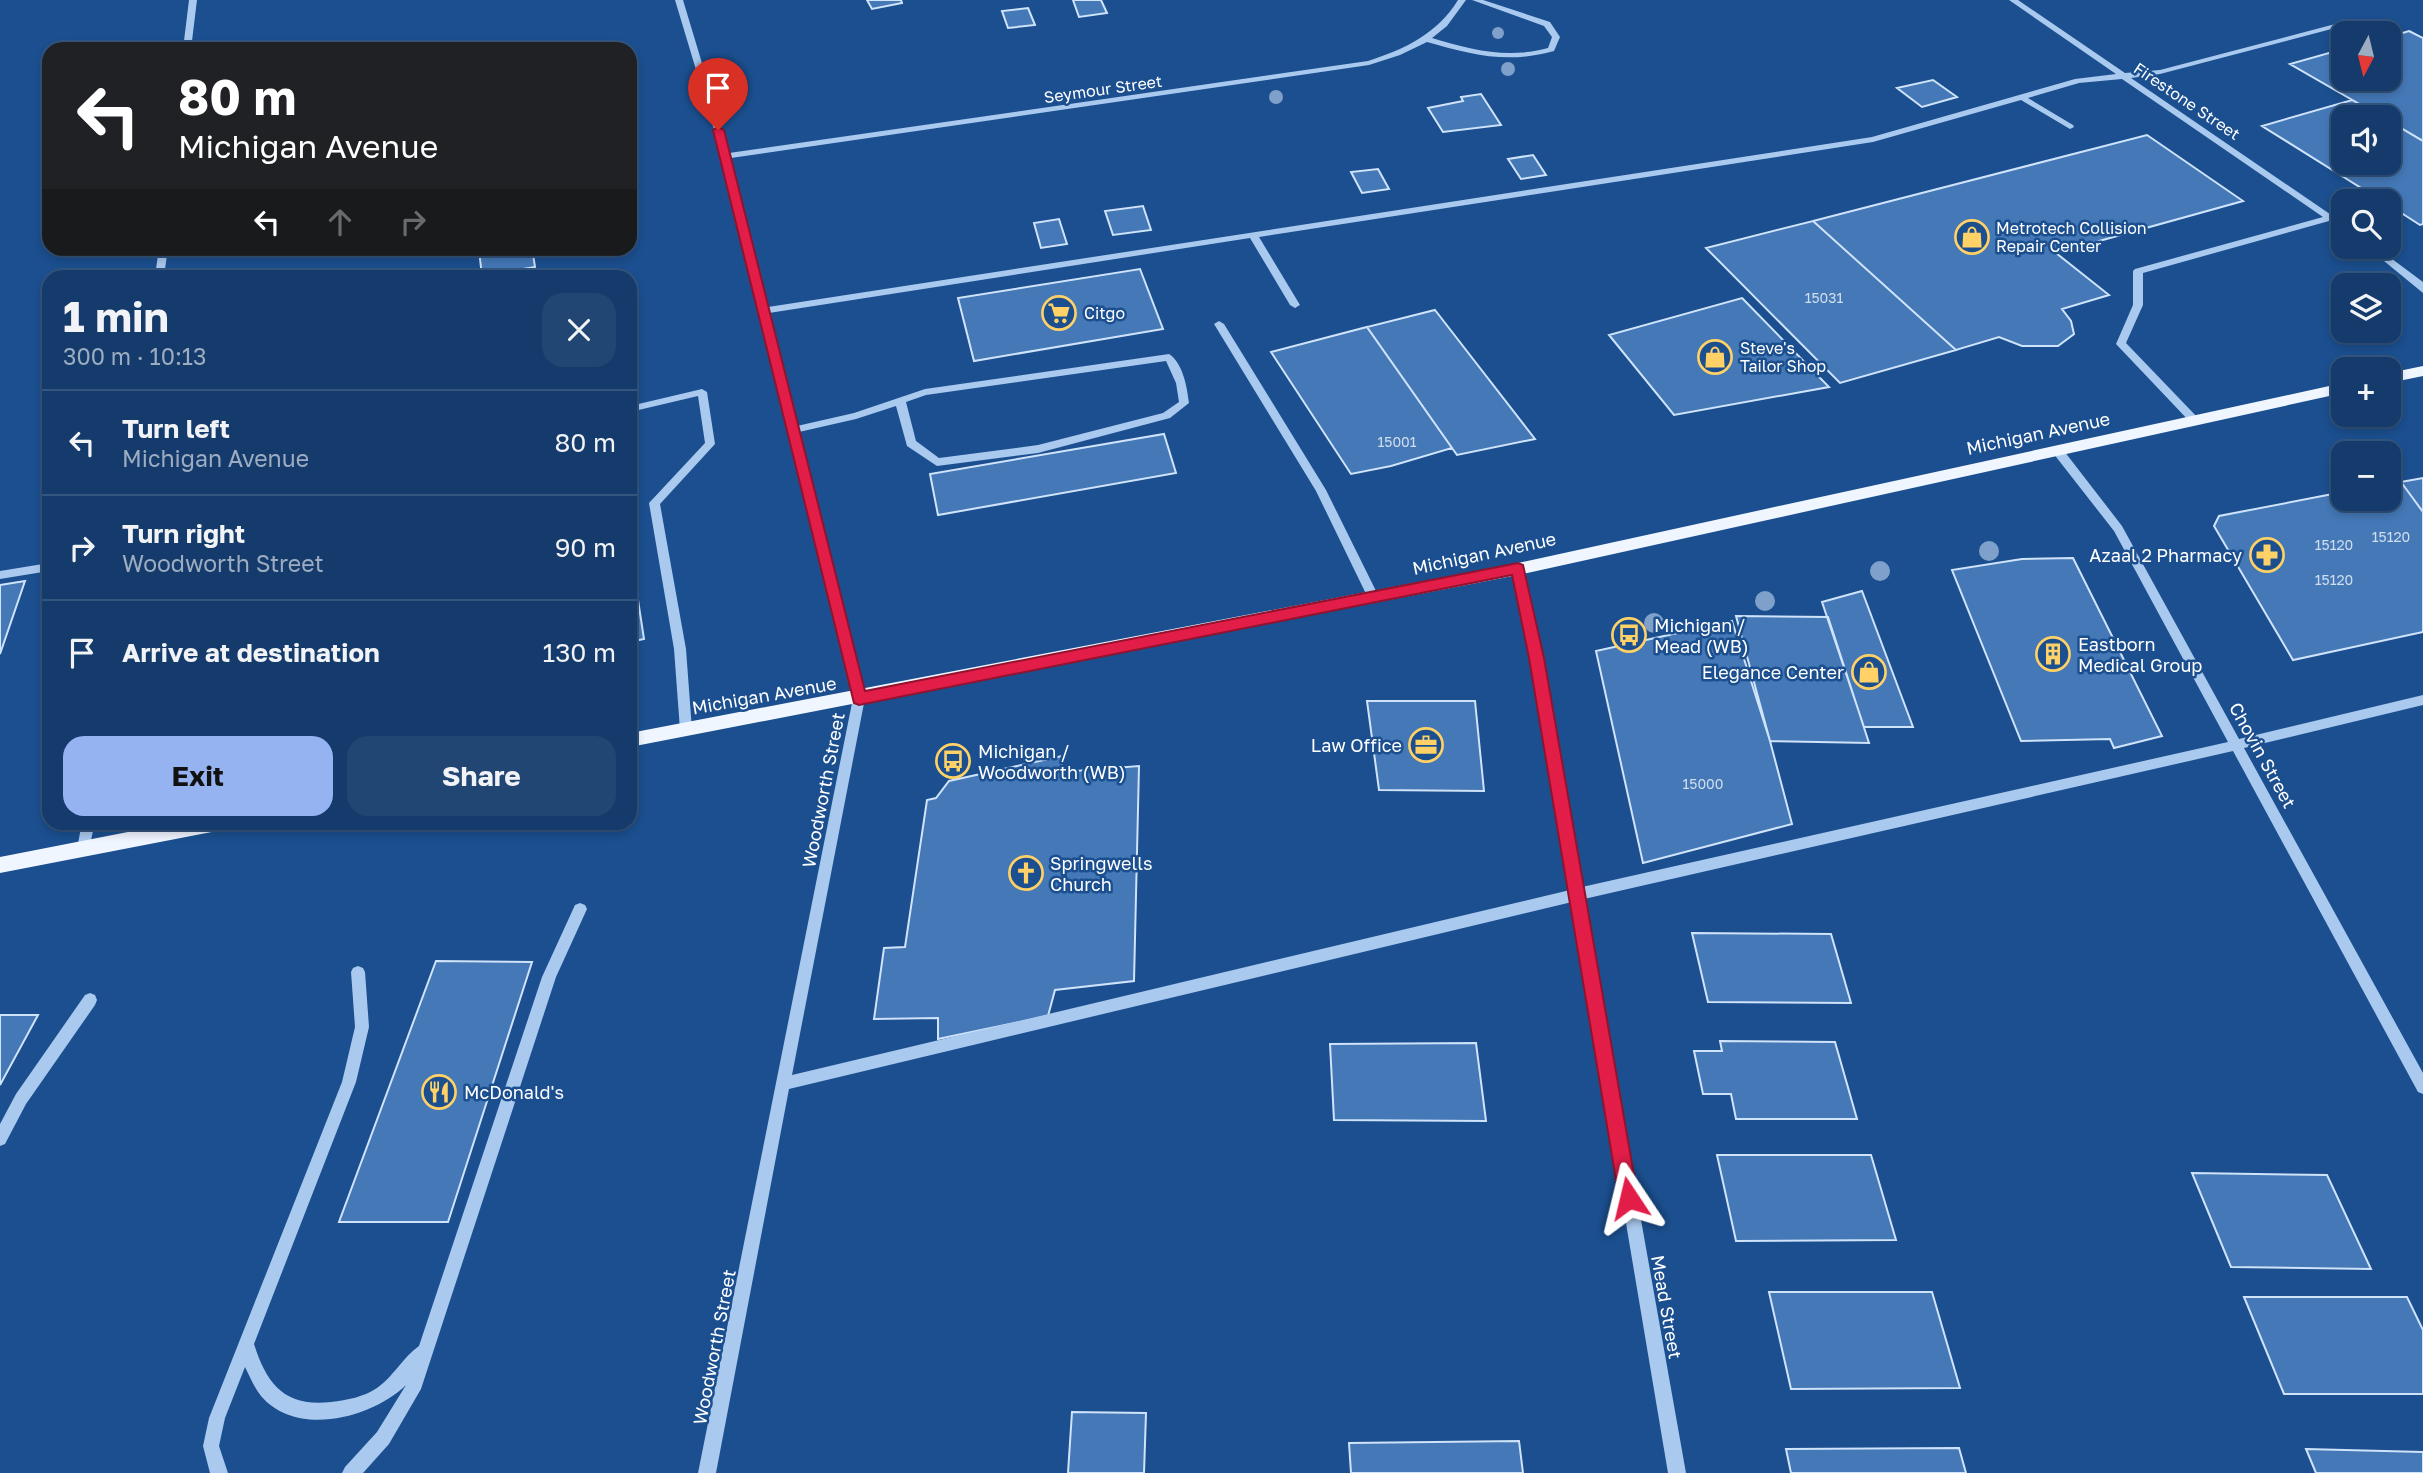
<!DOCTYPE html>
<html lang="en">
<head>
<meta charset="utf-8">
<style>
	body { margin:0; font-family:"Golos Text",sans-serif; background:#214673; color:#f1f3f6; height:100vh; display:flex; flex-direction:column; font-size:26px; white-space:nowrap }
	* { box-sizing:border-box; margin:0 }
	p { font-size:23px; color:#9dadc1 }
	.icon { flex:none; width:38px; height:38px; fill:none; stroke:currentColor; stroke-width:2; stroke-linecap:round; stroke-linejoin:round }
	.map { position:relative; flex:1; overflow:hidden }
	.sheet { position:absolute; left:42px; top:270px; width:595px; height:560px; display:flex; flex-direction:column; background:#143b6b; border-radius:21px; box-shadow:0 4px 10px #0003,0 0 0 2px #33557e }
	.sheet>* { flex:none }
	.top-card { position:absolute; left:42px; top:42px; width:595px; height:214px; border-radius:21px; box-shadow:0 4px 10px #0003,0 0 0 2px #33557e; background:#202124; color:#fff; overflow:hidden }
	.needle { width:46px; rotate:187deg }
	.fabs { position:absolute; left:2331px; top:21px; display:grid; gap:14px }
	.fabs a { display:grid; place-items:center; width:70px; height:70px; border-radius:14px; background:#143b6b; box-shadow:0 4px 10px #0003,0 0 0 2px #33557e; font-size:35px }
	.pin { position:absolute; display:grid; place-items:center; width:60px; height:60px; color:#fff; margin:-72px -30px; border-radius:50% 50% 50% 0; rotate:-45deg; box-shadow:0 0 7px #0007 }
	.pin .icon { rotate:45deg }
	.me { position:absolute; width:77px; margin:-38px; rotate:350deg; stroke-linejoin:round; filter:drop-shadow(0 0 5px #0008) }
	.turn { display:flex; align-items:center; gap:24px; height:147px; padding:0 21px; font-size:32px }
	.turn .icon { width:91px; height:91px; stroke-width:2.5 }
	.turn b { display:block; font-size:49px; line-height:60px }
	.lanes { display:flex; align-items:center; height:66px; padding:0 21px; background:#0003; justify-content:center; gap:35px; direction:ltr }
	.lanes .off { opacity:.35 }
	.round { display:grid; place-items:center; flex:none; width:74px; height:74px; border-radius:21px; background:#214673 }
	.headline { display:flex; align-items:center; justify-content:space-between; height:119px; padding:0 21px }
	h1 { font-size:42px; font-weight:700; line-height:52px }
	.button { display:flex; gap:14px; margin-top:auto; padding:14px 21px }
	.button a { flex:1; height:80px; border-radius:21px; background:#95b2f1; color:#111; font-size:28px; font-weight:700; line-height:80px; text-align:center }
	.button a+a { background:#214673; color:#f1f3f6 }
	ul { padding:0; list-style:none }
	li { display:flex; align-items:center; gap:21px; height:105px; padding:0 21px; border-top:2px solid #33557e }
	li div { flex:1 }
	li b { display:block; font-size:26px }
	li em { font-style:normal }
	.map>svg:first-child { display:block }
	.building { fill:#4478b7; stroke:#cfe3fa; stroke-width:2 }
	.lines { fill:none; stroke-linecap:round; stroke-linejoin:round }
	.minor { fill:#a9c9ee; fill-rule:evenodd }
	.major { fill:#f0f6ff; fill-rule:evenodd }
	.tree { fill:#7ea0ca }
	.route { fill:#e11d48; stroke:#92132f; stroke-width:2 }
	.labels { text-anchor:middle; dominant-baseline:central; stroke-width:5; stroke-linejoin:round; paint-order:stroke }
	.number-label { font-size:14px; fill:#d0dded }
	.far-street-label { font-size:16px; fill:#fff; stroke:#1b4f8f }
	.far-poi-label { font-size:16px; fill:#fff; stroke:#1b4f8f; text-anchor:start }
	.street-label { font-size:18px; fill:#fff; stroke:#1b4f8f }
	.poi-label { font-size:18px; fill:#fff; stroke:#1b4f8f; text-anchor:start }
</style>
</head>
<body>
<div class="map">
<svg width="2423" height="1473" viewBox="0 0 2423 1473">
	<rect width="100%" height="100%" fill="#1b4f8f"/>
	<path class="building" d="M867,0H901L902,3L872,9Z
		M1073,0H1101L1107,13L1079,17Z
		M1028,8L1035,25L1008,28L1002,11Z
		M2409,31L2423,38V141L2389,121V117H2382L2290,64L2343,49V79H2389V37Z
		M1933,80L1957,97L1922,107L1897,88Z
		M1481,94L1501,125L1443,132L1428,108L1463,101L1461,97Z
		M2352,100L2382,117H2343V163H2389V121L2423,141V224L2420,225L2389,205V201H2382L2262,126Z
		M2147,135L2243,201L2056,253L2109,295L2062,309L2071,321L2074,334L2058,346H2022L1999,337L1956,350L1813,221Z
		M1533,155L1546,175L1521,179L1508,159Z
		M1378,169L1389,189L1362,193L1351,172Z
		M1143,206L1151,230L1113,235L1105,211Z
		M1059,219L1067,244L1041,248L1034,223Z
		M1813,221L1956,350L1840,383L1706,248Z
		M532,248L535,267L482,276L479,250Z
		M1140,269L1163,329L974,361L958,298Z
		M1742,298L1829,387L1674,415L1609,335Z
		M1435,310L1535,439L1457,455L1452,448L1367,327Z
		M1367,327L1452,448L1391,466L1351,474L1271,352Z
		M1164,434L1176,473L938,515L930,474Z
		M2423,478V512L2401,482Z
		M2401,482L2423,512V632L2293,660L2214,526L2219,516L2343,492V499H2389V484Z
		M630,548L644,639L630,642Z
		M2073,558L2162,736L2114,748L2110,739L2021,741L1952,570L2022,559Z
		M25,581L0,654V585Z
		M1862,591L1913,727H1864L1822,602Z
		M1736,616L1828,617L1869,743L1770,741Z
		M1732,621L1770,741L1792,824L1643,863L1596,651Z
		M1367,701H1475L1484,791L1379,790Z
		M1062,756V772L1139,766L1134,981L1055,990L1048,1016L938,1039V1018L874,1019L884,948L905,947L927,800L936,798L949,781Z
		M1692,933L1831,934L1851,1003L1708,1002Z
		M436,961L532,962L448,1222H339Z
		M0,1015H38L0,1085Z
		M1720,1041L1835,1042L1857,1119H1736L1731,1094H1703L1694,1051H1722Z
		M1476,1043L1486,1121L1334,1120L1330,1044Z
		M1717,1155H1871L1896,1240L1736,1241Z
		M2192,1173L2327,1175L2371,1269L2231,1267Z
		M1769,1292H1932L1960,1388L1791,1389Z
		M2244,1297H2407L2423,1330V1394H2284Z
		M1072,1412L1146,1413L1144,1473H1068Z
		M1519,1441L1523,1473H1351L1349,1443Z
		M1959,1448L1966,1473H1791L1786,1449Z
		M2306,1449L2423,1452V1473H2316Z"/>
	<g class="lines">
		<path class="minor" d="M189,0H197L191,49H183Z
			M675,0H683L729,153L1368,61C1405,49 1437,34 1458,0H1466L1447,26L1432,38C1471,50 1508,59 1548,48L1552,37L1544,26L1472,0H1483L1550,22L1560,37L1554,51C1508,64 1472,55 1427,42L1400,55L1369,65L731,158L768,307L1872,137L2075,79L2116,74L2009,0H2018L2125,73L2160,70L2339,23V27L2160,74L2131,78L2343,223V230L2329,221L2143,273V305L2126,343L2199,419V423H2191L2116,344L2133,305V271L2135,269L2323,217L2122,79L2079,83L2028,98L2073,125L2074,127L2070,129L2021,100L1873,142L1259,237L1300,305L1295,308L1290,305L1250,238L769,313L797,426L854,413L925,389L1169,354C1183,363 1187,387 1189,403L1170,418L1038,453L937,466L907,446L896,406L856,419L799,432L865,698L792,1075L1570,890L1530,658L1512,569L1518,565L1524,569L1542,658L1582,887L2228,742L2114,531L2053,453L2052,450L2057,446L2061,447L2122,526L2239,739L2423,695V705L2244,748L2423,1073V1094L2418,1092L2233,751L1584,899L1686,1473H1668L1572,902L789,1089L716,1473H698L853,698L722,156ZM1166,361L1176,383L1179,402L1163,413L1038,445L939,458L916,441L906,402L926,395Z
			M2367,247H2376L2423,282V293Z
			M159,248H168L164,276H155Z
			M1219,321L1224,324L1326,490L1379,597L1377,600H1369L1316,491L1214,324Z
			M702,389L707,392L715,444L660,504L686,649L692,730L690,734H682L680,730L674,649L649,503L705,443L698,396L630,412V406Z
			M49,563V571L0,579V571Z
			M82,822H95L89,849L88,853L83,855L78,853L77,849Z
			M580,903L585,905L587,909L556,977L421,1389L389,1444L363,1473H342L345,1467L377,1432L406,1385C372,1418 297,1438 261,1396C254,1387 250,1377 245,1367L225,1418L219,1446L228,1473H210L203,1446L209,1418L342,1082L355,1027L351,972L353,968L358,966L363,968L365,972L369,1027L356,1082L254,1344C267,1385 285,1407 331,1402C347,1400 364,1397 377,1388C394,1376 403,1357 419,1346L542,977L575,905Z
			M90,993L95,995L97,1000L95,1005L26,1104L5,1144L0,1146V1124L16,1094L85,995Z"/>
		<path class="major" d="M2423,366V376L2389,383V373Z
			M2343,383V393L1518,575L630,747V733L1518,563Z
			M179,822H231L228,828L222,830L0,873V857Z"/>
	</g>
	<g class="tree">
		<circle cx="1498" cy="33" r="6"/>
		<circle cx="1508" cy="69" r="7"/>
		<circle cx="1276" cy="97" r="7"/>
		<circle cx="1989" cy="551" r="10"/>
		<circle cx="1880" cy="571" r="10"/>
		<circle cx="1765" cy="601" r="10"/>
		<circle cx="1654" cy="623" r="10"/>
	</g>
	<path class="route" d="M718,127L724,130L865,691L1518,563L1523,565L1544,658L1638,1198L1636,1205L1629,1208L1622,1205L1619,1198L1529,658L1512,575L859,705L854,703L713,130Z"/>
	<defs>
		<g id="shop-ring" transform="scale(1.75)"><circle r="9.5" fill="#1b4f8f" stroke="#ffd166" stroke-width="1.5"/><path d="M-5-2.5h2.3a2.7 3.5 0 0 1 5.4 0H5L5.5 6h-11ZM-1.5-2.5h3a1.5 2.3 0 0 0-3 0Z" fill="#ffd166"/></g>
		<g id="supermarket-ring" transform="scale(1.75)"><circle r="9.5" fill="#1b4f8f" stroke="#ffd166" stroke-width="1.5"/><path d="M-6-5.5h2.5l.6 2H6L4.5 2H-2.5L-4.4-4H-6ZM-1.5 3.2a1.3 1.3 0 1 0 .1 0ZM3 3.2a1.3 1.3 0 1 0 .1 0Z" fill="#ffd166"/></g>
		<g id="pharmacy-ring" transform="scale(1.75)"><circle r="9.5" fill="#1b4f8f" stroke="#ffd166" stroke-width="1.5"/><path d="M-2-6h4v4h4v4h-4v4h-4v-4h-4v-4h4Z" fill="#ffd166"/></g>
		<g id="bus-ring" transform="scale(1.75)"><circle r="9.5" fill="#1b4f8f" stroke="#ffd166" stroke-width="1.5"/><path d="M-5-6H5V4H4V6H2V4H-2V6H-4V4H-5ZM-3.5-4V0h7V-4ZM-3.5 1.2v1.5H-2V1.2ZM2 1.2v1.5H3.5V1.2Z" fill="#ffd166"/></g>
		<g id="building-ring" transform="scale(1.75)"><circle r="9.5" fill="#1b4f8f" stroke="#ffd166" stroke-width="1.5"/><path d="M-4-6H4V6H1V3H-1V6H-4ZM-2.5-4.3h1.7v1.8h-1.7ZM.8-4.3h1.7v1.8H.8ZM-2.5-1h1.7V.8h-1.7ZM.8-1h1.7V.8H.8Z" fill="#ffd166"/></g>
		<g id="office-ring" transform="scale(1.75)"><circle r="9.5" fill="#1b4f8f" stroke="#ffd166" stroke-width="1.5"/><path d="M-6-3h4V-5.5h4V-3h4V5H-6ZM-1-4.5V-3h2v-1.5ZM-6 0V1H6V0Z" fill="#ffd166"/></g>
		<g id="church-ring" transform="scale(1.75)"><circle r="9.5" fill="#1b4f8f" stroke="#ffd166" stroke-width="1.5"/><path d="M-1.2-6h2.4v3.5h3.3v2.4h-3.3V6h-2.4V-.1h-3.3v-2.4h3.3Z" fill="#ffd166"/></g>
		<g id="restaurant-ring" transform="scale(1.75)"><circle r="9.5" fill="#1b4f8f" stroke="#ffd166" stroke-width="1.5"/><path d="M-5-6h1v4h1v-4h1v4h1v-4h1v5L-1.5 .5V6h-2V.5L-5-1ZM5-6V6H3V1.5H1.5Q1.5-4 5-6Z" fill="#ffd166"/></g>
	</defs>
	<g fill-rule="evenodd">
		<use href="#shop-ring" x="1972" y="237"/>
		<use href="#supermarket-ring" x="1059" y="313"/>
		<use href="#shop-ring" x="1715" y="357"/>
		<use href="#pharmacy-ring" x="2267" y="555"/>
		<use href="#bus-ring" x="1629" y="635"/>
		<use href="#building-ring" x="2053" y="654"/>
		<use href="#shop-ring" x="1869" y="672"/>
		<use href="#office-ring" x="1426" y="745"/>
		<use href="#bus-ring" x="953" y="761"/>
		<use href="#church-ring" x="1026" y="873"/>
		<use href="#restaurant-ring" x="439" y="1092"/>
	</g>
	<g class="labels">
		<g class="number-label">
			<text x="1824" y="297">15031</text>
			<text x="1397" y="441">15001</text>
			<text x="2391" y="536">15120</text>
			<text x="2334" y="544">15120</text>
			<text x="2334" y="579">15120</text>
			<text x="1703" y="783">15000</text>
		</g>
		<g class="far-street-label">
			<text transform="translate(1103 89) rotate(-8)">Seymour Street</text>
			<text transform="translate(2187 101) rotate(34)">Firestone Street</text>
		</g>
		<g class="far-poi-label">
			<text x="1996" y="228">Metrotech Collision<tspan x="1996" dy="18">Repair Center</tspan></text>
			<text x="1084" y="313">Citgo</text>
			<text x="1740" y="348">Steve's<tspan x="1740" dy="18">Tailor Shop</tspan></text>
		</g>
		<g class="street-label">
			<text transform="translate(2038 433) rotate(-12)">Michigan Avenue</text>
			<text transform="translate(1484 553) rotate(-12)">Michigan Avenue</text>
			<text transform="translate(764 695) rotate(-10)">Michigan Avenue</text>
			<text transform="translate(2263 755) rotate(61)">Chovin Street</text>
			<text transform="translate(823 790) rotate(-79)">Woodworth Street</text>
			<text transform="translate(1667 1307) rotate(80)">Mead Street</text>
			<text transform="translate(714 1347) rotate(-79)">Woodworth Street</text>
		</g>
		<g class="poi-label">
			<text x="2242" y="555" text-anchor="end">Azaal 2 Pharmacy</text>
			<text x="1654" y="625">Michigan /<tspan x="1654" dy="21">Mead (WB)</tspan></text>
			<text x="2078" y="644">Eastborn<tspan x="2078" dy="21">Medical Group</tspan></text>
			<text x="1844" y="672" text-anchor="end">Elegance Center</text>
			<text x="1402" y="745" text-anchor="end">Law Office</text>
			<text x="978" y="751">Michigan /<tspan x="978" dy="21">Woodworth (WB)</tspan></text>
			<text x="1050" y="863">Springwells<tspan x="1050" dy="21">Church</tspan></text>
			<text x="464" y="1092">McDonald's</text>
		</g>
	</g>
</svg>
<div class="fabs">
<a><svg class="needle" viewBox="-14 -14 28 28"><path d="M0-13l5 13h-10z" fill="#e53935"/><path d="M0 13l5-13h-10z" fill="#9dadc1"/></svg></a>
<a><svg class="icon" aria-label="sound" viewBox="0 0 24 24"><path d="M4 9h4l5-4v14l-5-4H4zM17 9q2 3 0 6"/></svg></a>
<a><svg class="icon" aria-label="search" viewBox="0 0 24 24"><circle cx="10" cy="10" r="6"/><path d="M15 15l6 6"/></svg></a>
<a><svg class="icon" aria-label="layers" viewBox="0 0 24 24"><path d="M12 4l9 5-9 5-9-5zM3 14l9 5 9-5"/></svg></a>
<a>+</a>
<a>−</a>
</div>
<div class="pin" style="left:718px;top:130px;background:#d93025"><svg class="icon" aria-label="arrive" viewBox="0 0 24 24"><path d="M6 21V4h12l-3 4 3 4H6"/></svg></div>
<svg class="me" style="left:1629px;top:1198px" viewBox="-20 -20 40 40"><path d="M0-17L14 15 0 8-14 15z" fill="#e11d48" stroke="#fff" stroke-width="4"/></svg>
<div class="top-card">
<div class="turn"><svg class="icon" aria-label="left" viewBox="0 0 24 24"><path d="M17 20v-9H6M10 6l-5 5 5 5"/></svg><div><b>80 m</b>Michigan Avenue</div></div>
<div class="lanes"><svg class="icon" aria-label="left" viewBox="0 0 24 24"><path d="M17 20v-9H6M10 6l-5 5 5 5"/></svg><svg class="icon off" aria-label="ahead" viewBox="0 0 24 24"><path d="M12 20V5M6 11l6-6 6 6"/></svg><svg class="icon off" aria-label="right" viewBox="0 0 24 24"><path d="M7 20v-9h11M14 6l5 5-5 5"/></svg></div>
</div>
<section class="sheet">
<div class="headline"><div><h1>1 min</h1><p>300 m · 10:13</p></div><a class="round"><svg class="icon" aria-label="close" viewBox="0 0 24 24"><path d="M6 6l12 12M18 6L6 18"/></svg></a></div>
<ul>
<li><svg class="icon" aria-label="left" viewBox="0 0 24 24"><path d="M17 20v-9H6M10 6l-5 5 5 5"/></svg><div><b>Turn left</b><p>Michigan Avenue</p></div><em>80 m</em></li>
<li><svg class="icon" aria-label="right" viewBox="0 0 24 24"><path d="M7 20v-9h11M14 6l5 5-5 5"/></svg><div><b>Turn right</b><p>Woodworth Street</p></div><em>90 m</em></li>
<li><svg class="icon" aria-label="arrive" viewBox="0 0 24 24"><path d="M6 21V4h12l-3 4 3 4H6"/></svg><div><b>Arrive at destination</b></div><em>130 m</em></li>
</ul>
<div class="button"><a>Exit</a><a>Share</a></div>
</section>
</div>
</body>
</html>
